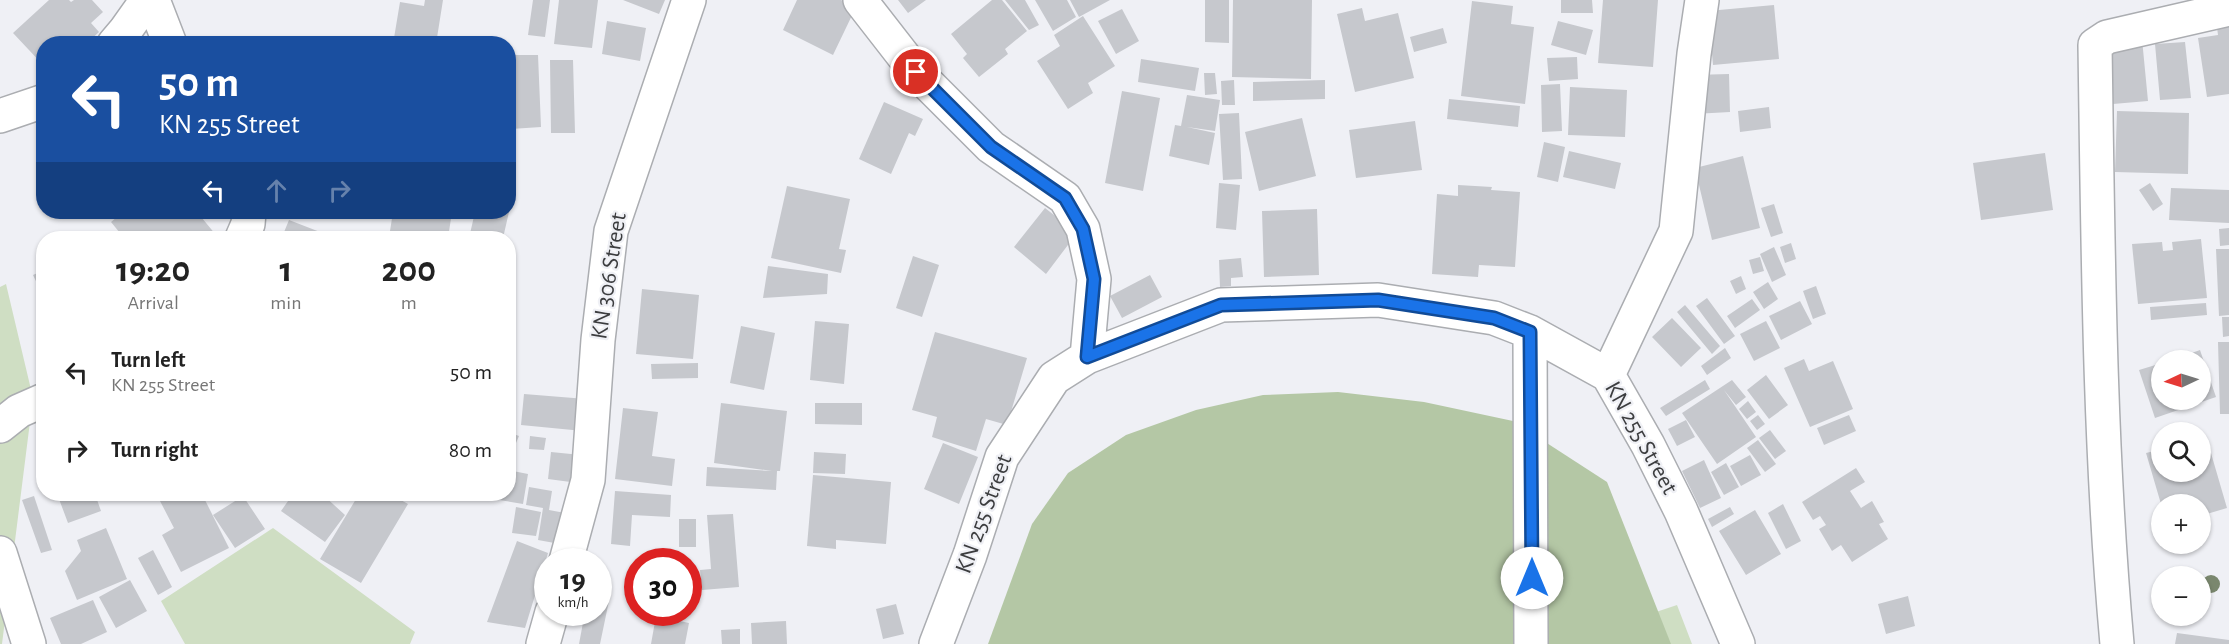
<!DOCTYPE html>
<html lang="en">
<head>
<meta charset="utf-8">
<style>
	body { margin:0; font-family:"Alegreya Sans",sans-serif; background:#f2f2f2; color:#222; height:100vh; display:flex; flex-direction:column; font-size:22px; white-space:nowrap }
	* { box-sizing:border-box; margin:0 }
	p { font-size:20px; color:#767676 }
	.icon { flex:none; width:33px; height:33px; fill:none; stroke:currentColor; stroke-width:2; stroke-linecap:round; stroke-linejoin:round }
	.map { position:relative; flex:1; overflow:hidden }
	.details { position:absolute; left:36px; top:231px; width:480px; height:270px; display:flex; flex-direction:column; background:#fff; border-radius:24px; box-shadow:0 2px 4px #0004 }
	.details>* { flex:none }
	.hud { position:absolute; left:36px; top:36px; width:480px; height:183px; border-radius:24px; box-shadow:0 2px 4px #0004; background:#1a4fa0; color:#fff; overflow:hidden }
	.needle { width:39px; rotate:266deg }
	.controls { position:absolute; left:2151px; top:350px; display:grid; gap:12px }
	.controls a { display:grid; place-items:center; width:60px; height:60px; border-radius:50%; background:#fff; box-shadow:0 2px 4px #0004; font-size:30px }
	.speed { position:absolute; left:534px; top:548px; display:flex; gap:12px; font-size:30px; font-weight:700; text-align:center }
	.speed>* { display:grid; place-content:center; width:78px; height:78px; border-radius:50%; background:#fff; box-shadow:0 2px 4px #0004; line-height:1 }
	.speed small { font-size:15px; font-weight:400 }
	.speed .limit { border:9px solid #d22; background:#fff; color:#111 }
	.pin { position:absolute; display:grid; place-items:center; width:51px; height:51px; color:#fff; margin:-26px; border:3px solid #fff; border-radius:50%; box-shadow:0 2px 6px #0007 }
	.me { position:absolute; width:66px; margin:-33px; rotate:0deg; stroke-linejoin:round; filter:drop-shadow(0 0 4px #0008) }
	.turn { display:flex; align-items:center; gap:21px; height:126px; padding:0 24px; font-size:27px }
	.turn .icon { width:78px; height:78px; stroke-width:2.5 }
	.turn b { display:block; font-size:42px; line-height:51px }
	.lanes { display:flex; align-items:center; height:57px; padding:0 24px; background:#0003; justify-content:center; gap:30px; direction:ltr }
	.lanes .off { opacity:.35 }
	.eta { display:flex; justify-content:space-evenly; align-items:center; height:102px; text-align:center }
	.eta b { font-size:36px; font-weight:700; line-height:42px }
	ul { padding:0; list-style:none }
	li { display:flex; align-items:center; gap:18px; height:78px; padding:0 24px }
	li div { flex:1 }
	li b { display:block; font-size:22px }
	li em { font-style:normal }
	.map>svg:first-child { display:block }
	.green { fill:#cfdec3 }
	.forest { fill:#b4c7a5 }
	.building { fill:#c6c8cd }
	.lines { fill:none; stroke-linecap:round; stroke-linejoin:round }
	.street-casing { stroke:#abadb1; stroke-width:36 }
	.street { stroke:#fff; stroke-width:33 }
	.tree { fill:#7a876e }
	.route-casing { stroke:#114b97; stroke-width:15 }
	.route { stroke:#1a73e8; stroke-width:10 }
	.labels { text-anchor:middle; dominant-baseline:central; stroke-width:4.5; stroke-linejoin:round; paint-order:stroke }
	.street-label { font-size:24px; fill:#3c3d3f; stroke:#eff0f5 }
</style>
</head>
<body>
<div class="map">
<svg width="2229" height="644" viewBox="0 0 2229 644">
	<rect width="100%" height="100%" fill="#eff0f5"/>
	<path class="green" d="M6,284L33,398L2,644H0V287Z
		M273,528L415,632L410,644H185L161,601Z
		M1677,605L1692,644H1584L1632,620Z"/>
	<path class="forest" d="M1338,392L1424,402L1513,421L1607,482L1671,644H988L1032,524L1068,473L1126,435L1196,410L1263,395Z"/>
	<path class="building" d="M49,0H69L71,2L74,0H92L103,12L91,23L99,32L86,44H44V66L13,33Z
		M425,0H443L436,44H393L400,2L424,6Z
		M533,0H550L545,37L528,35Z
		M559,0H598L592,48L554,44Z
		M623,0H665L659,14Z
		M797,0H841L856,7L833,55L783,30Z
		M898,0H926L908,13Z
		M992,0H1002L1027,31L1005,49L1008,54L979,77L963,58L967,54L951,34Z
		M1005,0H1025L1039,25L1029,30Z
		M1035,0H1067L1076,17L1053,31Z
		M1070,0H1110L1079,17Z
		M1205,0H1229V43L1205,42Z
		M1233,0H1312L1311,79L1232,77Z
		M1561,0H1592L1593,13H1561Z
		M1603,0H1658L1653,67L1598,63Z
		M1472,1L1513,6L1511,24L1534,27L1525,104L1461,96Z
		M1774,5L1779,59L1713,65L1708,11Z
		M1362,8L1365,21L1398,13L1414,78L1355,92L1337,14Z
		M1122,9L1139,41L1116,54L1098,21Z
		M1083,16L1115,66L1088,83L1093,93L1068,109L1037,61L1060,46L1054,35Z
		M2229,18V94L2207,97L2198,38L2218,35L2216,20Z
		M607,21L646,28L640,61L602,54Z
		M1558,21L1593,30L1586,55L1551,45Z
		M1443,28L1447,43L1414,52L1410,37Z
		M2142,39L2148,101L2113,104L2107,43Z
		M2185,42L2191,98L2160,100L2155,44Z
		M508,55H538L541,127L511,129Z
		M1577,57L1578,79L1549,81L1547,58Z
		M1141,59L1199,68L1195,91L1138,82Z
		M550,60H573L575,133H551Z
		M1204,73H1215L1217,94L1205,95Z
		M1729,74L1730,112L1694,114L1693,75Z
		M1234,80L1235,105H1222L1221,81Z
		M1325,80V99L1253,101V82Z
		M1560,84L1562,131L1542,132L1541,85Z
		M1570,87L1627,90L1625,137L1568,135Z
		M1122,91L1160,98L1143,191L1105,183Z
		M1187,95L1220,100L1215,131L1187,127L1215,133L1209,165L1169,156L1175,125L1181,126Z
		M1449,99L1520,106L1518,127L1447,119Z
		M884,102L923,119L915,136L909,133L891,174L859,159Z
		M1769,107L1771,128L1740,132L1738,111Z
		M2117,111L2189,113L2188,174L2115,172Z
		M1239,113L1242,179L1223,180L1219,114Z
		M1302,118L1316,176L1259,191L1245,132Z
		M1415,121L1422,170L1356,178L1349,130Z
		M1544,142L1565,147L1558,182L1537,177Z
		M1569,151L1621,163L1615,189L1563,177Z
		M2045,153L2053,210L1981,220L1973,163Z
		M1743,156L1760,228L1712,240L1695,168Z
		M1219,183L1240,185L1236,230L1216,228Z
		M2150,183L2163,204L2153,211L2139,190Z
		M1458,185L1492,187L1491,190L1520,192L1515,267L1479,265L1478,277L1432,274L1437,194L1458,196Z
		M787,186L850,199L839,249L846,250L841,273L771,258Z
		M2171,188L2229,190V223L2169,220Z
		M1774,204L1783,233L1771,237L1761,208Z
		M1045,208L1077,233L1046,274L1014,247Z
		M1317,209L1319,275L1264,277L1262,211Z
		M123,212H179L183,216L189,212H197L216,235L212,238H124L111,222Z
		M393,212H452L448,238L390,231Z
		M475,212H509L503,238H469Z
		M289,220L320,232L317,238L282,237Z
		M2229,228V245L2220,246L2219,229Z
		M2201,239L2207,298L2138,304L2132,244L2162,242L2163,251L2173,250L2172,242Z
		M1791,243L1796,259L1785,263L1780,247Z
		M1774,247L1786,275L1772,282L1760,254Z
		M2216,249H2229V315L2219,316Z
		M913,256L939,265L922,317L896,308Z
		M1760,257L1764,271L1753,274L1749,260Z
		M1241,258L1243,277L1231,278V286L1220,287L1219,260Z
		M768,266L828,274L827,294L763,298Z
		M44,270V298L33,275Z
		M1150,275L1162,297L1122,318L1110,296Z
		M1741,276L1746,289L1736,294L1730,281Z
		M1768,282L1778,299L1764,309L1753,292Z
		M1816,286L1826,314L1813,319L1803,291Z
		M642,289L699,295L693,359L636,354Z
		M1707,298L1735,336L1724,344L1696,306Z
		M1752,299L1760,310L1735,328L1727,316Z
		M1800,301L1812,324L1781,340L1769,316Z
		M2206,303L2207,315L2151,320L2150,307Z
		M1685,305L1720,346L1712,354L1677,312Z
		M2222,317H2229V336L2223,337Z
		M1672,318L1701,348L1681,367L1652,337Z
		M815,321L849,324L844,384L810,380Z
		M1766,321L1780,348L1754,361L1740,334Z
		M741,326L775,333L764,390L730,383Z
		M935,332L1027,358L1007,425L986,419L976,451L932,437L937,417L912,410Z
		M2218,342H2229V414H2220Z
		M1725,348L1731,358L1707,375L1701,366Z
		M2200,350L2216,397L2155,418L2139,370L2162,363V399H2200V360H2172Z
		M1804,359L1809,371L1833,361L1853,409L1810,427L1784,368Z
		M698,363V378L652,379L651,364Z
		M1766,375L1788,405L1769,419L1747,390Z
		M1705,380L1710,389L1666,416L1660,408Z
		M1732,380L1746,397L1736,405L1724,390L1756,437L1717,464L1682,413Z
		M524,394L586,399L583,431L521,425Z
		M1748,401L1756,412L1747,419L1739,409Z
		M721,403L787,411L780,471H777L776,490L706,486L707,467L772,471L714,463Z
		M815,403H862V425L815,424Z
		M623,408L658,412L652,456L675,459L672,486L615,479Z
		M1758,415L1765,424L1757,430L1750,421Z
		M1849,415L1856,431L1824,445L1817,428Z
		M1686,420L1695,437L1677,446L1668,429Z
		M1770,430L1786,451L1775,459L1759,438Z
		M508,432L519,436L513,450L508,448Z
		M530,436L546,438L544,450L529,449Z
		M2206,436L2227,508L2200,516V504H2161L2146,453L2162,449V471H2200V438Z
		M1758,440L1776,464L1765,472L1747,448Z
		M943,443L978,457L959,504L924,489Z
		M551,452L581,455L578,483L548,479Z
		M814,452L846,454L845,474L813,473Z
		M1750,455L1761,475L1741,486L1730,466Z
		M1704,460L1721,498L1700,508L1682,471Z
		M1726,463L1739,487L1724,495L1711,472Z
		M1856,468L1865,482L1850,491L1861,508L1872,501L1884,522L1879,524L1888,539L1852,562L1841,545L1832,551L1819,529L1826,525L1820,516L1813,520L1802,502Z
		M508,470L528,474L523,504L494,499L495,494H508Z
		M813,475L891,482L886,544L836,540V549L807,546Z
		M529,487L552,491L549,510L565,513L560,544L538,540L543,508L526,505Z
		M615,491L671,495L670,517L632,515L630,546L611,544Z
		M74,494H95L101,511L68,523L59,499Z
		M175,494H202L229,548L181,572L162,535L174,528L160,501Z
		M293,494H322L345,515L325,542L281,511Z
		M359,494H390L408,504L361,583L320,559Z
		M431,494H449L447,500Z
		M34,496L52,550L41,553L22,500Z
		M243,496L265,529L235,548L213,515Z
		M1783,504L1801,541L1786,549L1768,513Z
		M516,507L541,512L536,536L512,533Z
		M1730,507L1734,514L1712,527L1708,519Z
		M1755,510L1781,554L1746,575L1719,531Z
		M733,514L739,587L702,590L700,570L711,569L707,515Z
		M679,519H696V547H679Z
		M106,528L127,579L77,600L65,571L81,551L77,540Z
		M517,541L548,553L525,628L487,622Z
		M153,550L172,587L158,595L138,558Z
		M130,580L147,611L116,628L99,597Z
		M598,593L610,596L600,644H579L585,612H598Z
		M1908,596L1915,626L1886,634L1878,604Z
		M93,600L107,632L81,644H61L50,618Z
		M896,604L904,634L883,639L876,609Z
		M656,616L689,623L685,644H651Z
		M786,621L787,644H752L751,623Z
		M740,629V644H722L721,630Z
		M2177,633L2229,640V644H2175Z"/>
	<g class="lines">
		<g class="street-casing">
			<path id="street" d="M153,0L170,44
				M860,0L916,72L991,147L1065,198L1083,229L1094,279L1087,357
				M114,44L125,31L147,0
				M0,116L44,101
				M242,238L248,224L249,212
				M1530,332L1531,644
				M1608,375L1676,231L1694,54L1702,0
				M0,426L19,411L44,400
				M0,553L29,644
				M566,561L588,480L598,340L611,231L689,0
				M543,644L552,612
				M936,644L970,555L1002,457L1054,378L1087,357L1221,305L1378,300L1494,318L1530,332L1608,375L1648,445L1681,511L1738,644
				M2117,644C2099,445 2098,245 2095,45L2107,37L2229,9"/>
		</g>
		<use href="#street" class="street"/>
	</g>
	<circle class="tree" cx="2211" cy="584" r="9"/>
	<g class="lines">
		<g class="route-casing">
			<path id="route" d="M916,72L991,147L1065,198L1083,229L1094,279L1087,357L1221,305L1378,300L1494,318L1530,332L1532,578"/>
		</g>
		<use href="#route" class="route"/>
	</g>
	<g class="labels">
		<g class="street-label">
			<text transform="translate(609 276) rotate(-81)">KN 306 Street</text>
			<text transform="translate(1641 438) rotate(61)">KN 255 Street</text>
			<text transform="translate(984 514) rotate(-70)">KN 255 Street</text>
		</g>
	</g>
</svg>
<div class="controls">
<a><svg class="needle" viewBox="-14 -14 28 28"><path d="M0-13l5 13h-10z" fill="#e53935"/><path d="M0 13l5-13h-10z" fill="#767676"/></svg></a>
<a><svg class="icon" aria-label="search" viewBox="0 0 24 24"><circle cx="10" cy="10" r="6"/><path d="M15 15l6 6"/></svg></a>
<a>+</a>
<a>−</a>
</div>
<div class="speed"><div>19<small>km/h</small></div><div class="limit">30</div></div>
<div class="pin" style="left:916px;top:72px;background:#d93025"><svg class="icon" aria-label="arrive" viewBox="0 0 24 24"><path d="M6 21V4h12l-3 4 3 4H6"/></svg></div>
<svg class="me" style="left:1532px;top:578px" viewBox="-20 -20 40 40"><circle r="19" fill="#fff"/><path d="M0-13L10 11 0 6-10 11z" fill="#1a73e8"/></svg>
<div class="hud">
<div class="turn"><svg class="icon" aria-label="left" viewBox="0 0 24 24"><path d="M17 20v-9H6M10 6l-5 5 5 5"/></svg><div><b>50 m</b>KN 255 Street</div></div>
<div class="lanes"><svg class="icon" aria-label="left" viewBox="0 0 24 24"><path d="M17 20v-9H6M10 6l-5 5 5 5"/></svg><svg class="icon off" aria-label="ahead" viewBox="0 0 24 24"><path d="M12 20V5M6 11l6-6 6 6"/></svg><svg class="icon off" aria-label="right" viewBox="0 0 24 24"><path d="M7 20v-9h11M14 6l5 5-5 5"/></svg></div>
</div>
<section class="details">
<div class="eta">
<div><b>19:20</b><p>Arrival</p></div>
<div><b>1</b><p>min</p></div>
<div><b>200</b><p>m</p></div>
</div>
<ul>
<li><svg class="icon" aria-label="left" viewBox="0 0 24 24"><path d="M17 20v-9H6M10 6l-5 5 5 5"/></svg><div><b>Turn left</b><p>KN 255 Street</p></div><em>50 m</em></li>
<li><svg class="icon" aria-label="right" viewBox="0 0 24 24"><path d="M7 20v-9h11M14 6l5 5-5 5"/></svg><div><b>Turn right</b></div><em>80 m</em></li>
</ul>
</section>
</div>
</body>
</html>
